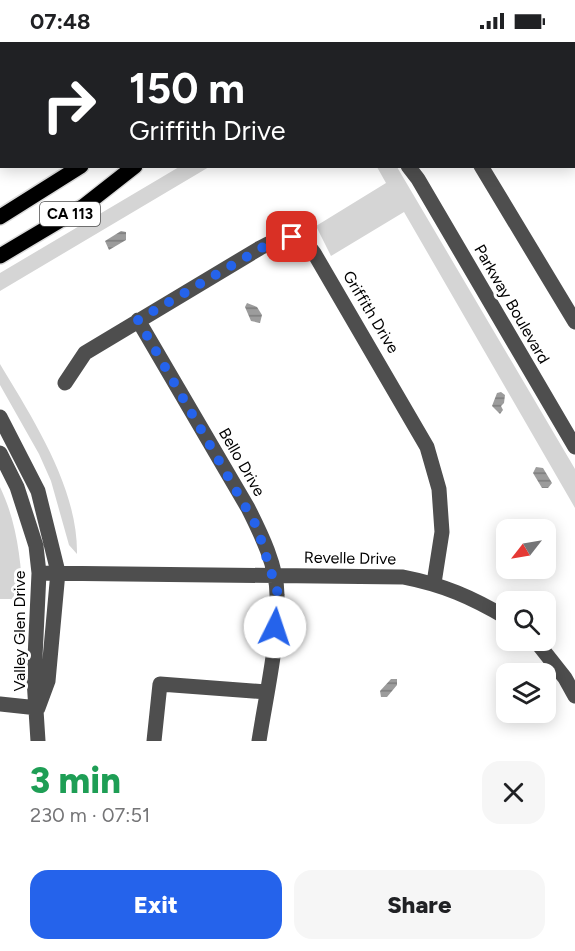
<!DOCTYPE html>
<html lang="en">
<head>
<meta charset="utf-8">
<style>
	body { margin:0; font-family:Figtree,sans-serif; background:#f6f6f6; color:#202124; height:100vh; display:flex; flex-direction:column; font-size:22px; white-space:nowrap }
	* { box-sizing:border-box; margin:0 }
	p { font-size:20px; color:#757577 }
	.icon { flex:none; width:33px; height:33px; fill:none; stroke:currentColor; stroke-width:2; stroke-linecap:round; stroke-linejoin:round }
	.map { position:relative; height:699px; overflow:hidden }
	.side { display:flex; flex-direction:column; background:#fff; flex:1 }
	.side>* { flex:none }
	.banner { position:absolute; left:0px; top:0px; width:576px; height:126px; box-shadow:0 3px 15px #0003; background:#202124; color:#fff; overflow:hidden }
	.needle { width:39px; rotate:239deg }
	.controls { position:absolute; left:496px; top:477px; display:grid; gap:12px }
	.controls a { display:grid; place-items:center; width:60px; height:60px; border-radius:12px; background:#fff; box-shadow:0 3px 15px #0003; font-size:30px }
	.pin { position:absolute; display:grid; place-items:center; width:51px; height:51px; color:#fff; margin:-26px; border-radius:12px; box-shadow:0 3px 9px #0006 }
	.me { position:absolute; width:66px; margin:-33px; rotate:4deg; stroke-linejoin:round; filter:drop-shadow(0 0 4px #0008) }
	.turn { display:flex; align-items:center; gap:21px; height:126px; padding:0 30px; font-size:27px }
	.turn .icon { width:78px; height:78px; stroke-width:2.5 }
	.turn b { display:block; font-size:42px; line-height:51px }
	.round { display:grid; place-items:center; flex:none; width:63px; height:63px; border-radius:18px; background:#f6f6f6 }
	.summary { display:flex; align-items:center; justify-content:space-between; height:102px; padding:0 30px }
	h1 { font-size:36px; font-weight:800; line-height:45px; color:#1e9e55 }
	.primary-button { display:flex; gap:12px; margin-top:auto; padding:12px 30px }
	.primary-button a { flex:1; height:69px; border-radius:18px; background:#2563eb; color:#fff; font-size:24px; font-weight:800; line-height:69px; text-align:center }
	.primary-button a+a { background:#f6f6f6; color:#202124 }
	.status { display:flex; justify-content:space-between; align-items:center; height:42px; padding:0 30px; background:#fff; direction:ltr }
	.status svg { height:16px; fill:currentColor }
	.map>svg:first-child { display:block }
	.green { fill:#d5d5d5 }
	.water { fill:url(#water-rules) }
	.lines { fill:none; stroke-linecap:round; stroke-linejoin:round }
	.major-casing { stroke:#dbdbdb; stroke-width:18 }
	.minor { stroke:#4e4e4e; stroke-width:15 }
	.major { stroke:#000; stroke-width:15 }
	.route { stroke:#2563eb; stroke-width:10; stroke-dasharray:0 18 }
	.labels { text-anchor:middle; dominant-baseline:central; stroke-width:6; stroke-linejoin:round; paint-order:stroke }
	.shield { fill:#fff; stroke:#4c4c4c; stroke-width:1.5 }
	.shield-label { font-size:15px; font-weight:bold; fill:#000 }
	.street-label { font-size:16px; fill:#000; stroke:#fff }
</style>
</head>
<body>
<div class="status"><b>07:48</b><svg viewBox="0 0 49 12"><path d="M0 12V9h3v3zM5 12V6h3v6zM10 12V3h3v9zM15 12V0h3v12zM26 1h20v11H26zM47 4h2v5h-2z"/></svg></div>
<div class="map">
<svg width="575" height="699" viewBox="0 0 575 699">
	<defs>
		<pattern id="water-rules" width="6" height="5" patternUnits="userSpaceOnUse" patternTransform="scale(1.5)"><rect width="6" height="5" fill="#9c9c9c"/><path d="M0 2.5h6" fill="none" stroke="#7d7d7d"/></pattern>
	</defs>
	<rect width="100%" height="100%" fill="#fff"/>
	<path class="green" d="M179,125H209L0,249V231Z
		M377,125H397L575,427V466L404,170L331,214L316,184L386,141Z
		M0,322C33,377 78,446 77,512L69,503L51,439L39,412L0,343Z
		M0,445C17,480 21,519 23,557H0Z"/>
	<path class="water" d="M121,189L126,190V198L109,208L105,199Z
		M247,261L257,265L262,273L260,281L251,279L245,265Z
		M497,351L501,350L505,353L504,361L501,364L503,368L500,372L492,364Z
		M536,425L543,426L552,441L548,446H542L533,431Z
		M391,637H397V643L387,655H381L380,649Z"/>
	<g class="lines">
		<g class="major-casing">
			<path id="major" d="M283,2L286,0
				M321,2L322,0
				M0,175L81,124
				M0,214L84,164L135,124"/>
		</g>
		<path class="minor" d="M72,0L73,2
			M333,0L334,2
			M360,0L361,2
			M406,0V2
			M104,2L107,0
			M0,63L2,62
			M408,124L418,137L575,405
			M481,124L575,280
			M138,278L248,466C261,492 277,524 277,553C279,599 266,653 259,699
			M65,341L85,311L260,206C280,195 299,190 314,211L427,405L439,447L442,490L434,541
			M0,375L38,449L58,530L48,639L38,666
			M0,411L17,445L36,504L39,531L34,637L38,699
			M39,531L403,535C444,543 471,555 507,576
			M535,598L565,636L575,654
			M0,662L38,666
			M154,699L160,642L266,650"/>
		<use href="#major" class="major"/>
	</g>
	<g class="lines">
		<path class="route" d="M275,585L278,552L257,485L138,278L272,200L292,195"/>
	</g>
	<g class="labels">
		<rect class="shield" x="40" y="160" width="60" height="24" rx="4.5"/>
		<g class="shield-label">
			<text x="70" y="172">CA 113</text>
		</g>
		<g class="street-label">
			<text transform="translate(512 262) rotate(60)">Parkway Boulevard</text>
			<text transform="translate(371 270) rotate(59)">Griffith Drive</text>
			<text transform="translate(242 420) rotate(60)">Bello Drive</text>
			<text transform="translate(350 516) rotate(1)">Revelle Drive</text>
			<text transform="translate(19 589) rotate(-90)">Valley Glen Drive</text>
		</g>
	</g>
</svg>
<div class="controls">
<a><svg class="needle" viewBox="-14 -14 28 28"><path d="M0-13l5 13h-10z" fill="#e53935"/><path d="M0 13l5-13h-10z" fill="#757577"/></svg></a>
<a><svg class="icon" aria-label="search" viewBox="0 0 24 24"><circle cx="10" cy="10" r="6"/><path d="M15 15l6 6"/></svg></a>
<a><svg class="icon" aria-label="layers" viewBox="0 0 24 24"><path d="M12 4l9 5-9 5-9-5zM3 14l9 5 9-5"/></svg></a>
</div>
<div class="pin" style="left:292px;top:195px;background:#d93025"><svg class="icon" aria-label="arrive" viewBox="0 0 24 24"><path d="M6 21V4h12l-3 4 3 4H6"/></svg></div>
<svg class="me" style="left:275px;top:585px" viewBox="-20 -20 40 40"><circle r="19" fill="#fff"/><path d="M0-13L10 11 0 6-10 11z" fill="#2563eb"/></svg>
<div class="banner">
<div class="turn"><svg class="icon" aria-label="right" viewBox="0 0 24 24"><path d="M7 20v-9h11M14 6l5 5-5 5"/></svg><div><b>150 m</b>Griffith Drive</div></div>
</div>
</div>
<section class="side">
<div class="summary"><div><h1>3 min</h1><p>230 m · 07:51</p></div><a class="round"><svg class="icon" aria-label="close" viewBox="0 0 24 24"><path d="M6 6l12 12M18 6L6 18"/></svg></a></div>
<div class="primary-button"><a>Exit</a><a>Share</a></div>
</section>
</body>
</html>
